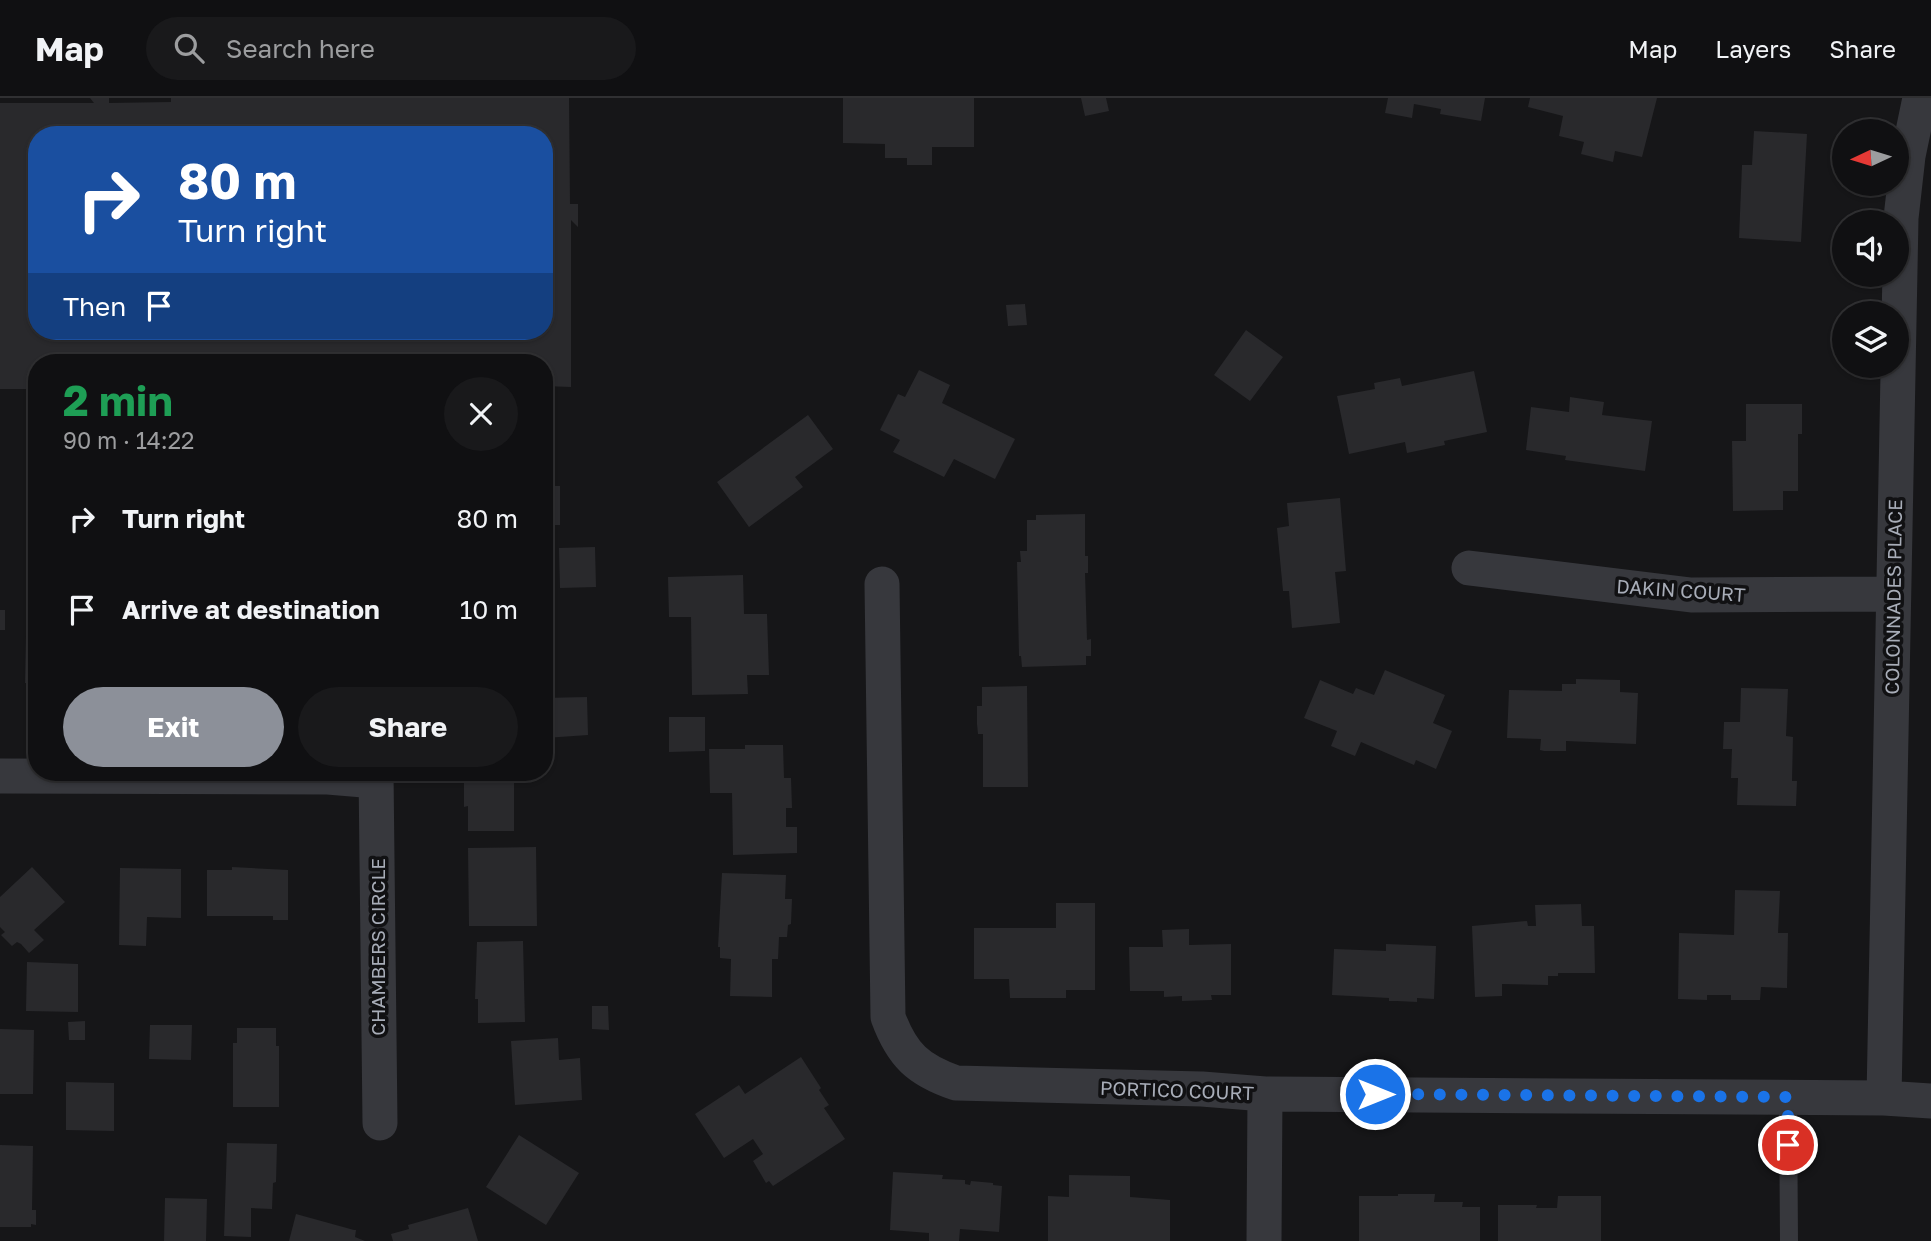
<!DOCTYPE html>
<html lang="en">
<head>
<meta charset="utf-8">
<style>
	body { margin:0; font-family:"Golos Text",sans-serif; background:#19191b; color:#f1f3f6; height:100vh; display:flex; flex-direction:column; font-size:26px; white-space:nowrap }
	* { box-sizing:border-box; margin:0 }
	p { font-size:23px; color:#9c9d9f }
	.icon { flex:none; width:38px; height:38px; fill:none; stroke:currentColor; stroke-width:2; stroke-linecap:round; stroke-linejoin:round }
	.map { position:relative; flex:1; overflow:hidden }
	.sheet { position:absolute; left:28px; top:256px; width:525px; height:427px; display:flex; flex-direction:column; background:#101012; border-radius:28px; box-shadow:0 2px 5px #0004,0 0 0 2px #303032 }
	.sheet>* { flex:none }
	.banner { position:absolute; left:28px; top:28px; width:525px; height:214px; border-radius:28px; box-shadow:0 2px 5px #0004,0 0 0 2px #303032; background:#1a4fa0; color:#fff; overflow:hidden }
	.needle { width:46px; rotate:266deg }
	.buttons { position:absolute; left:1832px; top:21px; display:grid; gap:14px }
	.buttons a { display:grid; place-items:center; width:77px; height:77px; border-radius:50%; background:#101012; box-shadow:0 2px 5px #0004,0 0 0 2px #303032; font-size:35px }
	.pin { position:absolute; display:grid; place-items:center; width:60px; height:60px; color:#fff; margin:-30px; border:4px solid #fff; border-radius:50%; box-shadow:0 2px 7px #0007 }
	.me { position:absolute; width:77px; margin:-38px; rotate:90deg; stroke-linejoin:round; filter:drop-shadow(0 0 5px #0008) }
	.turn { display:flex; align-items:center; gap:24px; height:147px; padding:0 35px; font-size:32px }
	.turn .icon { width:91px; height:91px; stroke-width:2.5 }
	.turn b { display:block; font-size:49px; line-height:60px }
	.then { display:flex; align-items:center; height:66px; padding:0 35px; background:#0003; gap:14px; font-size:26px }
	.round { display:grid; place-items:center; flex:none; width:74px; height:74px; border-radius:37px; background:#19191b }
	.head { display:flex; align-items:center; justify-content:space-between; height:119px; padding:0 35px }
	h1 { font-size:42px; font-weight:700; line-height:52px; color:#1e9e55 }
	.action { display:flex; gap:14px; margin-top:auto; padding:14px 35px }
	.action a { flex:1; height:80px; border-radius:42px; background:#8c9099; color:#fff; font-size:28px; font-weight:700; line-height:80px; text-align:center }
	.action a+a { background:#19191b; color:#f1f3f6 }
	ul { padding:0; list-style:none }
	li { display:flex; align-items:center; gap:21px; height:91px; padding:0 35px }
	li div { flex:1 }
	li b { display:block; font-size:26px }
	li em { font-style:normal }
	header { display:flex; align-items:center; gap:42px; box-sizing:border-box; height:98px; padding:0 35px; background:#101012; border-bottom:2px solid #303032 }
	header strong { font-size:33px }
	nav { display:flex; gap:38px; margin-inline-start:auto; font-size:24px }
	.search { width:490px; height:63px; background:#19191b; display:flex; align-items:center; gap:18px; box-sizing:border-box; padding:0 24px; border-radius:38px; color:#9c9d9f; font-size:26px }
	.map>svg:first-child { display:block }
	.building { fill:#29292c; fill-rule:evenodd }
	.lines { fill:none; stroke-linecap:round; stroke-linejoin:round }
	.lane { stroke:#37383d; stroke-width:18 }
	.street { stroke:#37383d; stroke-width:35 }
	.route { stroke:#1a73e8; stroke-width:12; stroke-dasharray:0 21.6 }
	.labels { text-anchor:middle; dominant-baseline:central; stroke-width:7; stroke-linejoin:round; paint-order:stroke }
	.street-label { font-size:19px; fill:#a8adb8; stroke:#111113 }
</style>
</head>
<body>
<header>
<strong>Map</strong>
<div class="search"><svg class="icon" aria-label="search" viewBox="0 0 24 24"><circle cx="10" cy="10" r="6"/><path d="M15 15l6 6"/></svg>Search here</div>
<nav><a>Map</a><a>Layers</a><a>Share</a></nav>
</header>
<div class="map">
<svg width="1931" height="1143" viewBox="0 0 1931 1143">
	<rect width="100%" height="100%" fill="#161618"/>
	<path class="building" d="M90,0H109V5L171,4V0H569L570,106H578V129L571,122V289L544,288V264H37V291H0V5H94ZM37,37H544V233H37Z
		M843,0H974V49H932V67H907V60H885V46L843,45Z
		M1081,0H1106L1109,13L1085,18Z
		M1388,0H1485L1481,23L1440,16L1441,11L1414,6L1412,20L1385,15Z
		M1530,0H1657L1642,59L1615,53L1613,64L1581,56L1584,44L1559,38L1563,18L1528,9Z
		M1754,33L1807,36L1801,144L1739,140L1742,67H1752Z
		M1025,206L1027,227L1008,228L1006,207Z
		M1246,232L1283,259L1250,303L1214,277Z
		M919,272L950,287L942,305L1015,341L995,381L954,361L944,379L893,354L900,342L880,332L898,296L905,299Z
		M1474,273L1487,334L1444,343L1445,347L1407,355L1405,344L1349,356L1337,298L1375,291L1374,285L1400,280L1402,288Z
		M1570,299L1604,304L1602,317L1652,323L1645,373L1565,362L1566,358L1526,352L1531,309L1569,314Z
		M1746,306H1802V336H1798V393H1783V412L1733,413L1732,343H1746Z
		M808,317L833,351L795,379L803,389L749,429L717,384Z
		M544,388H560V427H544Z
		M1340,400L1346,473L1335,474L1340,525L1292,530L1289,493H1283L1277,430L1289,428L1287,405Z
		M1085,416V458H1088V475H1085L1087,542L1091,541V558H1086V567L1022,569L1021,558H1019L1017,464H1021L1020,453H1027V422H1036V417Z
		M595,449L596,489L560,490L559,450Z
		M743,477L744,516H767L769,577H747L748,596L692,597L691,519H669L668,479Z
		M0,512H5V532H0Z
		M26,538H37V585H25Z
		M1385,572L1445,597L1433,625L1452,633L1436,671L1416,662L1414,667L1361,644L1355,658L1331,648L1337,633L1304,620L1320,582L1353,596L1356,590L1374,597Z
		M1576,581L1620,582V594L1638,595L1636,646L1566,643V653H1544L1540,652L1541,641L1507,640L1509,592L1562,593V586H1576Z
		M1027,588L1028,689H983V636H978L977,626V608H982V589Z
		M1741,590L1788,591L1786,638L1793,639L1792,683H1797L1796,708L1737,707L1738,680H1731L1732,651H1723L1724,624H1740Z
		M587,599L588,637L545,640L544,600Z
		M669,619H705V653L669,654Z
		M745,647H783L784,680H791L792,710H786V729H797V755L733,757L732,695H710L709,651H745Z
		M467,674H514V733H468V708L464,709V675Z
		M536,749L537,828H469L468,750Z
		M32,769L65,804L34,832L44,842L29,855L21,846L17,844L12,848L1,837L5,834L0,829V799Z
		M232,769L288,772V822H273V818H207V772H232Z
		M120,770L181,771V820L147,819L146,848L119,847Z
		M722,775L786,777L785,801H792L791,826L788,827L787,839H779L778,861H772V899L730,898L731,861L720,860V849H718Z
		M1735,792L1780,793L1778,835H1788L1787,890L1761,889L1760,902H1731V897H1707V902L1678,901L1679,835L1734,837Z
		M1056,805H1095V892H1066V900H1010L1009,881H974V830H1056Z
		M1581,806L1582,828H1594L1595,875H1558V878H1548V887L1502,886V898L1475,899L1472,828L1527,823L1528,828H1536L1535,807Z
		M1189,831V847L1231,846V897H1211L1212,902L1182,903V898L1164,899V893H1130L1129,849H1163L1162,832Z
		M523,843L525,924L478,925V901H475L477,844Z
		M1386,846L1436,848L1434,901L1417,900V904L1397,903H1389V900L1332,897L1334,851L1386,853Z
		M27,864L78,866V914L26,913Z
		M592,908H608L609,932L592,931Z
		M85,923V942H69L68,924Z
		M150,927H192L191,962L149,961Z
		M237,930H276V948H279V1009H233V945H237Z
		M0,931L34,932L33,996H0Z
		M558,940L559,962L580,960L582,1002L515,1007L511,943Z
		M801,959L821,990L819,992L829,1007L824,1010L845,1041L773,1088L769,1083L766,1085L753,1063L763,1056L753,1041L724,1060L695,1016L739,987L745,996Z
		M66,984L114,985V1033L66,1032Z
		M519,1037L579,1075L546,1127L486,1089Z
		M227,1045L277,1046L276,1084L273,1085L272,1111L251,1110V1139L224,1138Z
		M0,1047L33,1048L32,1112H36V1127L31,1126V1129H0Z
		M893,1074L943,1077L942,1081L965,1082V1086L970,1087L971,1083L993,1085V1087L1002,1088L999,1134L960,1131L959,1143H929V1135L890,1132Z
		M1069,1077L1130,1078V1099L1170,1102V1143H1048V1098L1069,1099Z
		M1398,1096H1435L1434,1104H1463L1462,1109H1480V1143H1359V1098H1398Z
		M1558,1098H1601V1143H1498V1107H1537L1536,1110H1557Z
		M165,1100L207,1101L206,1143H164Z
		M468,1110L478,1143H393L391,1136L409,1131L408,1127Z
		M296,1116L354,1132H356L355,1139L365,1143H289Z"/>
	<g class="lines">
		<path class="lane" d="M1788,999L1789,1143"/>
		<path class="street" d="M1469,470L1691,497L1893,496
			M882,486L888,919C902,957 918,972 956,985L1202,991L1265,996L1884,1000L1931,1003
			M376,674L380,1025
			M0,678L328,679L376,683
			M1884,1000L1901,120L1908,58L1920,0
			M1264,1143L1265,996"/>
	</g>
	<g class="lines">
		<path class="route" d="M1375,996L1788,999V1047"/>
	</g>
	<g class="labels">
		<g class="street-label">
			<text transform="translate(1681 492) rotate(4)">DAKIN COURT</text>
			<text transform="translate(1893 499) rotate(-89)">COLONNADES PLACE</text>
			<text transform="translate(377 849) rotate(-90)">CHAMBERS CIRCLE</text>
			<text transform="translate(1177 992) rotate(2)">PORTICO COURT</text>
		</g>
	</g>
</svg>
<div class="buttons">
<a><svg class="needle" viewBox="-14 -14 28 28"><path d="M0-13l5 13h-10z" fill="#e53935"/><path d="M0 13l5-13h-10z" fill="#9c9d9f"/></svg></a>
<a><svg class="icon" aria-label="sound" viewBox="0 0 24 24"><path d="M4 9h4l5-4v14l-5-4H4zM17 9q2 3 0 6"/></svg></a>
<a><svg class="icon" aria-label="layers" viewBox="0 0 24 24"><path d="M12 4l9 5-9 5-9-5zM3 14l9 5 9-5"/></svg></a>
</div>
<div class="pin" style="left:1788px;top:1047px;background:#d93025"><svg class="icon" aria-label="arrive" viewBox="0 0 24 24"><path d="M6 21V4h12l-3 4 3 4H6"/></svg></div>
<svg class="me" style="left:1375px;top:996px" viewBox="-20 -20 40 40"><circle r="17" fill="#1a73e8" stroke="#fff" stroke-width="3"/><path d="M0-11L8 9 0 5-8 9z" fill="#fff"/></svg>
<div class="banner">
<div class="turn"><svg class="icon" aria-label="right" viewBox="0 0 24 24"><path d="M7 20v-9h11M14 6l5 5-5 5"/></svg><div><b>80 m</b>Turn right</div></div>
<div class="then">Then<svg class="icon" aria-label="arrive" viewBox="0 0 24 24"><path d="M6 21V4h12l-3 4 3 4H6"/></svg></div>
</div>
<section class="sheet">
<div class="head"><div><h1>2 min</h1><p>90 m · 14:22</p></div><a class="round"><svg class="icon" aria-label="close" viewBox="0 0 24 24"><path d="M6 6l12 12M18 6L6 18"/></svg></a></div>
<ul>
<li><svg class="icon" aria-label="right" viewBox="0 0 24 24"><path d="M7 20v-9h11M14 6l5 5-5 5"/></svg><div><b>Turn right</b></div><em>80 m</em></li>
<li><svg class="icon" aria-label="arrive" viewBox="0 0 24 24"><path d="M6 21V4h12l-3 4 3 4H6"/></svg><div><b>Arrive at destination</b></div><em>10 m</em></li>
</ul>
<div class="action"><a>Exit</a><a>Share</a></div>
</section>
</div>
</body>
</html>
